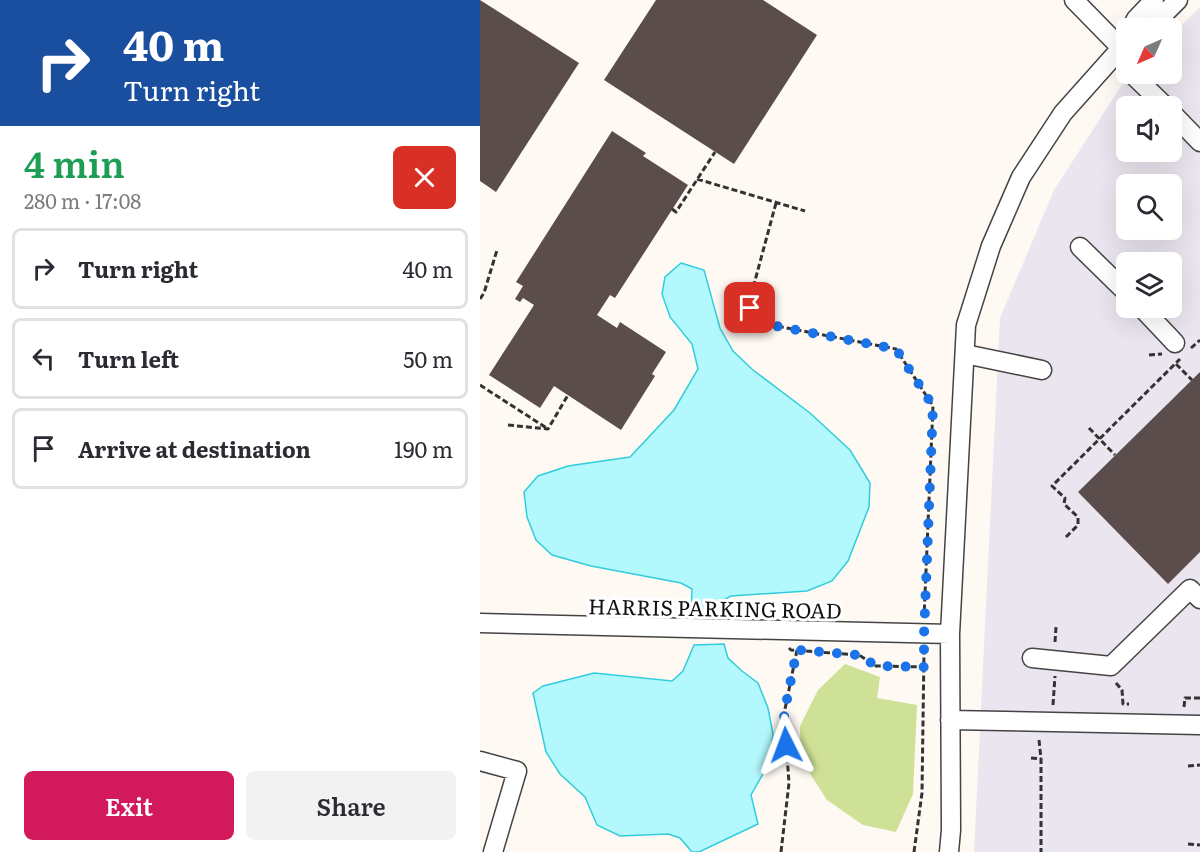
<!DOCTYPE html>
<html lang="en">
<head>
<meta charset="utf-8">
<style>
	body { margin:0; font-family:Literata,serif; background:#f2f2f3; color:#2b2b33; height:100vh; display:flex; flex-direction:column; font-size:22px; white-space:nowrap }
	* { box-sizing:border-box; margin:0 }
	p { font-size:20px; color:#7c7c81 }
	.icon { flex:none; width:33px; height:33px; fill:none; stroke:currentColor; stroke-width:2; stroke-linecap:round; stroke-linejoin:round }
	.map { position:relative; flex:1; overflow:hidden }
	.side { display:flex; flex-direction:column; background:#fff; width:480px }
	.side>* { flex:none }
	.top-card { background:#1a4fa0; color:#fff; overflow:hidden }
	.needle { width:39px; rotate:225deg }
	.fabs { position:absolute; left:636px; top:18px; display:grid; gap:12px }
	.fabs a { display:grid; place-items:center; width:66px; height:66px; border-radius:9px; background:#fff; box-shadow:0 6px 24px #0002; font-size:30px }
	.pin { position:absolute; display:grid; place-items:center; width:51px; height:51px; color:#fff; margin:-26px; border-radius:12px; box-shadow:0 3px 9px #0006 }
	.me { position:absolute; width:66px; margin:-33px; rotate:357deg; stroke-linejoin:round; filter:drop-shadow(0 0 4px #0008) }
	.turn { display:flex; align-items:center; gap:21px; height:126px; padding:0 24px; font-size:27px }
	.turn .icon { width:78px; height:78px; stroke-width:2.5 }
	.turn b { display:block; font-size:42px; line-height:51px }
	.round { display:grid; place-items:center; flex:none; width:63px; height:63px; border-radius:9px; background:#f2f2f3 }
	.summary { display:flex; align-items:center; justify-content:space-between; height:102px; padding:0 24px }
	h1 { font-size:36px; font-weight:600; line-height:45px; color:#1e9e55 }
	.primary-button { display:flex; gap:12px; margin-top:auto; padding:12px 24px }
	.primary-button a { flex:1; height:69px; border-radius:9px; background:#d1195b; color:#fff; font-size:24px; font-weight:600; line-height:69px; text-align:center }
	.primary-button a+a { background:#f2f2f3; color:#2b2b33 }
	ul { padding:0; list-style:none }
	li { display:flex; align-items:center; gap:18px; height:81px; margin:0 12px 9px; padding:0 12px; border:3px solid #e1e1e2; border-radius:9px }
	li div { flex:1 }
	li b { display:block; font-size:22px }
	li em { font-style:normal }
	main { display:flex; flex:1; min-height:0 }
	.map>svg:first-child { display:block }
	.industrial { fill:#ebe5ef; fill-rule:evenodd }
	.forest { fill:#cfe196 }
	.water { fill:#b3f8fc; stroke:#32cddb; stroke-width:1.5 }
	.building { fill:#5b4d4b }
	.lines { fill:none; stroke-linecap:round; stroke-linejoin:round }
	.minor-casing { stroke:#444; stroke-width:21 }
	.path { stroke:#333; stroke-width:3; stroke-dasharray:6 3; stroke-linecap:butt }
	.minor { stroke:#fff; stroke-width:18 }
	.route { stroke:#1a73e8; stroke-width:10; stroke-dasharray:0 18 }
	.labels { text-anchor:middle; dominant-baseline:central; stroke-width:6; stroke-linejoin:round; paint-order:stroke }
	.street-label { font-size:21px; fill:#111; stroke:#fff }
</style>
</head>
<body>
<main>
<section class="side">
<div class="top-card">
<div class="turn"><svg class="icon" aria-label="right" viewBox="0 0 24 24"><path d="M7 20v-9h11M14 6l5 5-5 5"/></svg><div><b>40 m</b>Turn right</div></div>
</div>
<div class="summary"><div><h1>4 min</h1><p>280 m · 17:08</p></div><a class="round" style="background:#d93025;color:#fff"><svg class="icon" aria-label="close" viewBox="0 0 24 24"><path d="M6 6l12 12M18 6L6 18"/></svg></a></div>
<ul>
<li><svg class="icon" aria-label="right" viewBox="0 0 24 24"><path d="M7 20v-9h11M14 6l5 5-5 5"/></svg><div><b>Turn right</b></div><em>40 m</em></li>
<li><svg class="icon" aria-label="left" viewBox="0 0 24 24"><path d="M17 20v-9H6M10 6l-5 5 5 5"/></svg><div><b>Turn left</b></div><em>50 m</em></li>
<li><svg class="icon" aria-label="arrive" viewBox="0 0 24 24"><path d="M6 21V4h12l-3 4 3 4H6"/></svg><div><b>Arrive at destination</b></div><em>190 m</em></li>
</ul>
<div class="primary-button"><a>Exit</a><a>Share</a></div>
</section>
<div class="map">
<svg width="720" height="852" viewBox="0 0 720 852">
	<rect width="100%" height="100%" fill="#fff9f4"/>
	<path class="industrial" d="M720,7V852H494L520,318L574,190L643,83L653,74H692V35ZM646,106H692V152H646ZM646,184H692V230H646ZM646,262H692V308H646Z"/>
	<path class="forest" d="M365,664L400,677L397,698L437,705L433,794L416,832L383,825L347,800L321,760L320,726L338,690Z"/>
	<path class="water" d="M201,263L224,270L240,328L253,351L273,370L330,413L370,450L390,483L389,507L368,561L352,581L327,591L251,596L238,603L234,614H211L212,589L201,583L111,566L72,555L56,540L47,517L44,492L58,476L88,466L150,457L194,410L218,369L212,344L190,317L182,294L185,277Z
		M244,644L248,658L262,671L278,683L288,708L293,734L289,763L271,795L278,824L219,852H212L200,838L188,834L140,836L117,825L105,797L80,774L66,752L53,693L63,686L114,673L192,681L203,671L214,645Z"/>
	<path class="building" d="M0,0L99,63L16,192L0,181Z
		M176,0H283L337,35L254,164L124,80Z
		M132,131L166,153L163,156L208,185L135,298L130,295L117,315L137,328L140,322L186,352L172,374L175,376L141,430L74,386L60,408L9,375L54,305L43,298L40,302L35,299L43,286L36,282Z
		M720,372V552L688,584L598,492Z"/>
	<g class="lines">
		<g class="minor-casing">
			<path id="minor" d="M594,0L641,48
				M651,28L656,19L674,0
				M670,28L698,0
				M652,74L685,106
				M692,113L720,142
				M600,247L646,292
				M662,308L695,343
				M485,354L562,370
				M0,623L470,634
				M552,658L631,666L710,589L720,599
				M470,720L720,725
				M0,761L37,771L13,852
				M469,852L471,830L470,634L486,325L511,246L541,177L583,113L641,48L646,37"/>
		</g>
		<path class="path" d="M217,179L325,211
			M296,203L273,288L270,308L281,323L416,349L453,406L444,618
			M192,209L196,212L235,152
			M0,299L4,293L17,250
			M711,348L720,340
			M669,355L682,354
			M696,364L712,380
			M0,385L68,429
			M28,425L68,429L88,395
			M609,428L635,455
			M586,537L598,525V517L584,504L585,498L572,486L700,359
			M575,642L576,627
			M309,648L311,650L379,655L396,666L444,667
			M636,683L642,690L643,704H649
			M573,705L575,676
			M704,707L705,698H720
			M559,740L561,759V852
			M551,758L561,759
			M708,766L720,765
			M708,844L720,845
			M301,852L309,783L304,714L317,650
			M434,852L442,793L444,651"/>
		<use href="#minor" class="minor"/>
	</g>
	<g class="lines">
		<path class="route" d="M270,308L280,323L416,349L453,406L444,635V667L396,666L379,655L317,650L304,714L306,745"/>
	</g>
	<g class="labels">
		<g class="street-label">
			<text transform="translate(235 607) rotate(1)">HARRIS PARKING ROAD</text>
		</g>
	</g>
</svg>
<div class="fabs">
<a><svg class="needle" viewBox="-14 -14 28 28"><path d="M0-13l5 13h-10z" fill="#e53935"/><path d="M0 13l5-13h-10z" fill="#7c7c81"/></svg></a>
<a><svg class="icon" aria-label="sound" viewBox="0 0 24 24"><path d="M4 9h4l5-4v14l-5-4H4zM17 9q2 3 0 6"/></svg></a>
<a><svg class="icon" aria-label="search" viewBox="0 0 24 24"><circle cx="10" cy="10" r="6"/><path d="M15 15l6 6"/></svg></a>
<a><svg class="icon" aria-label="layers" viewBox="0 0 24 24"><path d="M12 4l9 5-9 5-9-5zM3 14l9 5 9-5"/></svg></a>
</div>
<div class="pin" style="left:270px;top:308px;background:#d93025"><svg class="icon" aria-label="arrive" viewBox="0 0 24 24"><path d="M6 21V4h12l-3 4 3 4H6"/></svg></div>
<svg class="me" style="left:306px;top:745px" viewBox="-20 -20 40 40"><path d="M0-17L14 15 0 8-14 15z" fill="#1a73e8" stroke="#fff" stroke-width="4"/></svg>
</div>
</main>
</body>
</html>
